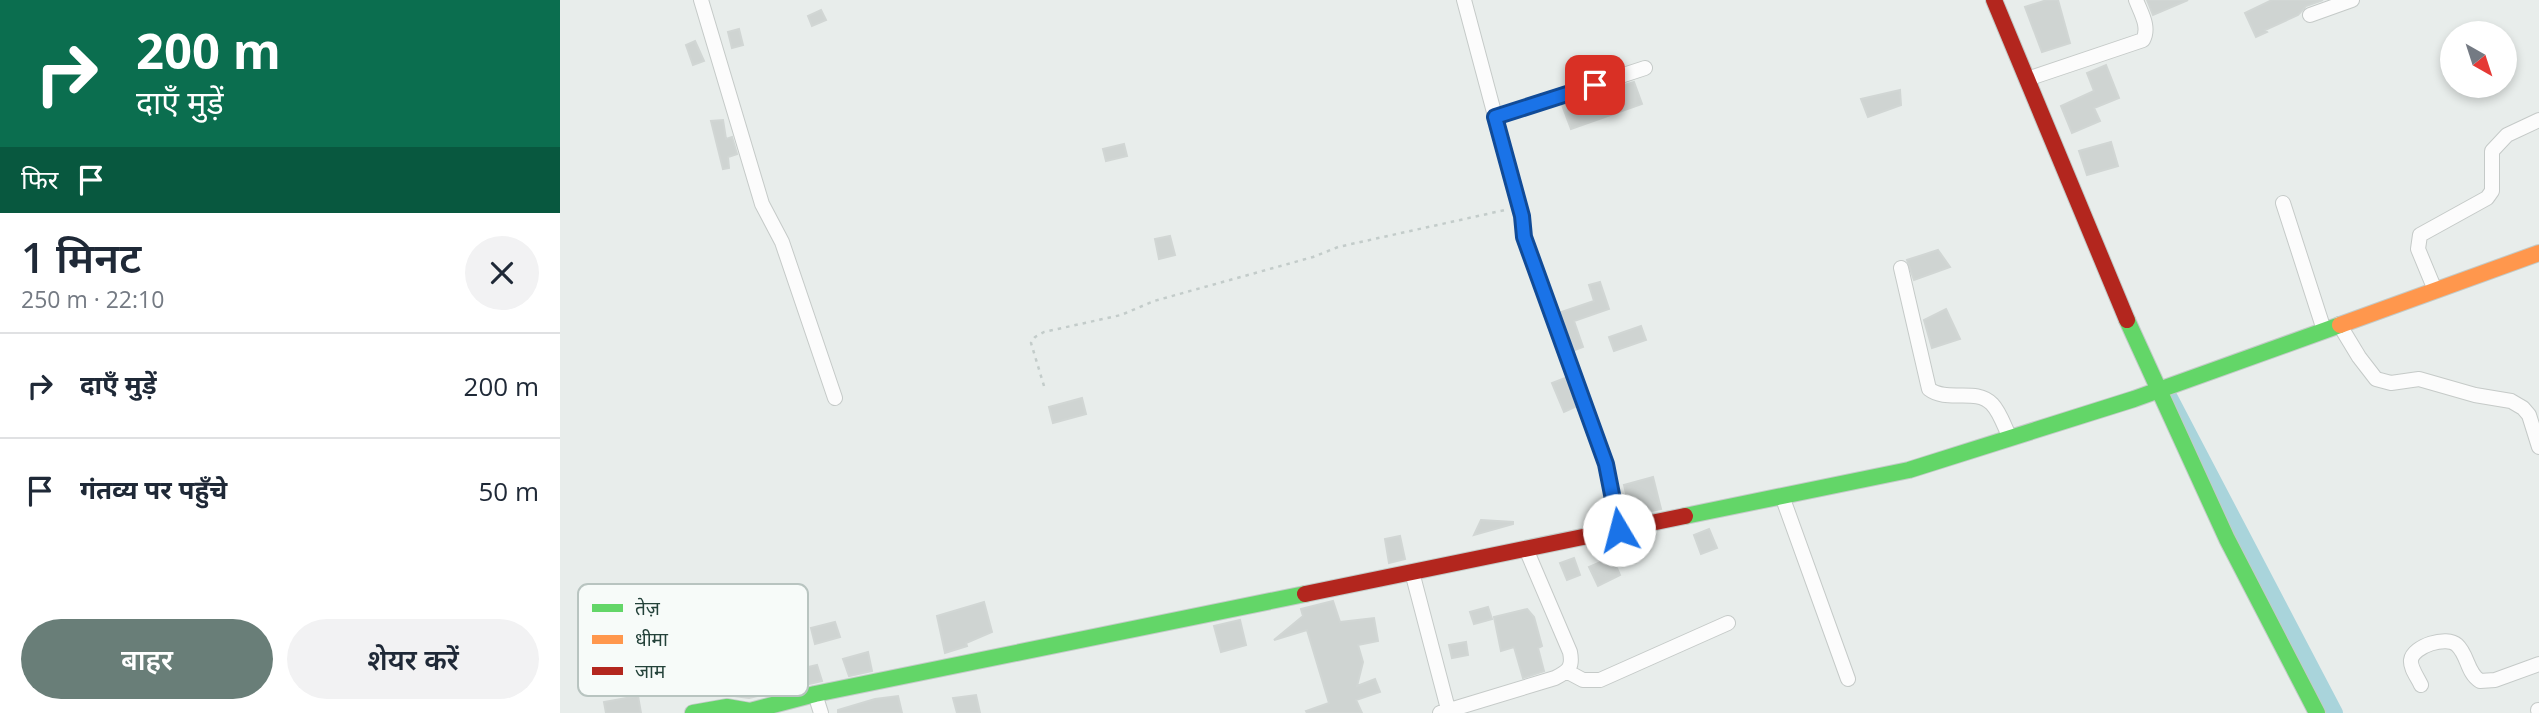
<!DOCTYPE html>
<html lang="hi">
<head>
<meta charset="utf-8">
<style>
	body { margin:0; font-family:"Open Sans","Noto Sans Devanagari",sans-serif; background:#f2f2f3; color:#1f2937; height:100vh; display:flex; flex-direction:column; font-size:26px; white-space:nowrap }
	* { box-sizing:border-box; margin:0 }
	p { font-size:23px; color:#747a83 }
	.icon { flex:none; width:38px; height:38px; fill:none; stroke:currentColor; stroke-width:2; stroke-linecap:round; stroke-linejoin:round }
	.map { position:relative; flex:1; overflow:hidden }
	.details { display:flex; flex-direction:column; background:#fff; width:560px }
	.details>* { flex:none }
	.top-card { background:#0b6e4f; color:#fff; overflow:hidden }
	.needle { width:46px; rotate:141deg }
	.tools { position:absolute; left:1880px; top:21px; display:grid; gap:14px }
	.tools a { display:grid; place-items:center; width:77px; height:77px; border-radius:50%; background:#fff; box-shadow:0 4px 10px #0003; font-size:35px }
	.pin { position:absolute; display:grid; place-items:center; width:60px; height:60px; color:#fff; margin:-30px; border-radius:14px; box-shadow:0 4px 10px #0006 }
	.me { position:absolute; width:77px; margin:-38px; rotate:352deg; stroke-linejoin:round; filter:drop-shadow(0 0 5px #0008) }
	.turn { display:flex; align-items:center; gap:24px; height:147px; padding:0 21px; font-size:32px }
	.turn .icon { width:91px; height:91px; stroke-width:2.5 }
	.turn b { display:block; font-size:49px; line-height:60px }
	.then { display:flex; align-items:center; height:66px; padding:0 21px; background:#0003; gap:14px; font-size:26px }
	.round { display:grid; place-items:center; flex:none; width:74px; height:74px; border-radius:37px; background:#f2f2f3 }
	.headline { display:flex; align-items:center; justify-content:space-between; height:119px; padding:0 21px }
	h1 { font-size:42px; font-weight:600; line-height:52px }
	.button { display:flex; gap:14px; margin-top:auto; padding:14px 21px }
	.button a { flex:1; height:80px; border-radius:42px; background:#697e78; color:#fff; font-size:28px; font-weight:600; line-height:80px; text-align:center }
	.button a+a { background:#f2f2f3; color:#1f2937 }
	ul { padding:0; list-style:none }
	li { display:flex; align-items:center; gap:21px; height:105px; padding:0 21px; border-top:2px solid #e0e1e3 }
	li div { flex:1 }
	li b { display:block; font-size:26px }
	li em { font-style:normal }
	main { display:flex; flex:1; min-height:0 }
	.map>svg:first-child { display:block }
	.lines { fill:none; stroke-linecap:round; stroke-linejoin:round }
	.canal { stroke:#a9d4db; stroke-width:16 }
	.building { fill:#cfd4d2; stroke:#d1d6d4; stroke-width:2 }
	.street-casing { stroke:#c5cac8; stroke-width:16 }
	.fast-casing { stroke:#c3cbc8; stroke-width:18 }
	.slow-casing { stroke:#c3cbc8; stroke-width:18 }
	.jam-casing { stroke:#c3cbc8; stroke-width:18 }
	.path { stroke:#c3ccca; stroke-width:2.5; stroke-dasharray:3.5 5; stroke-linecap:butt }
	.street { stroke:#fcfcfc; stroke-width:14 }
	.fast { stroke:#63d668; stroke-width:16 }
	.slow { stroke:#ff974d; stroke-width:16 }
	.jam { stroke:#b3261e; stroke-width:16 }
	.route-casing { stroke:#114b97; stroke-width:18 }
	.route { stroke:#1a73e8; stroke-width:12 }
	.key { fill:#f7fbf9; stroke:#b8c4c0; stroke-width:2 }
	.key-label { font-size:19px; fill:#24423a }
</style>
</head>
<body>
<main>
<section class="details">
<div class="top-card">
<div class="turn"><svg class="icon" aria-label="right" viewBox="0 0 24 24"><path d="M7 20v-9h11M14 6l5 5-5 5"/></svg><div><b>200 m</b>दाएँ मुड़ें</div></div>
<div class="then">फिर<svg class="icon" aria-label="arrive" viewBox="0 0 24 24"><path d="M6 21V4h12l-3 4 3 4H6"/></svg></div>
</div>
<div class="headline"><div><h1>1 मिनट</h1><p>250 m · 22:10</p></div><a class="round"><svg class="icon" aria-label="close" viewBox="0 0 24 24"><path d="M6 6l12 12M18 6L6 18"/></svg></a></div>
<ul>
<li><svg class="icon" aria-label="right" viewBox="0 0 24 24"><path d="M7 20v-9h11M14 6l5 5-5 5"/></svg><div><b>दाएँ मुड़ें</b></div><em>200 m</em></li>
<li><svg class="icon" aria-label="arrive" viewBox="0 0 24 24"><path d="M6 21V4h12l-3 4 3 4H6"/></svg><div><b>गंतव्य पर पहुँचे</b></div><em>50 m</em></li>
</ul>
<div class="button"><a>बाहर</a><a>शेयर करें</a></div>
</section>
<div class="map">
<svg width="1979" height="713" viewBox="0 0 1979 713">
	<rect width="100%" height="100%" fill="#e8edeb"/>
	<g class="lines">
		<path class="canal" d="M1609,396L1775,713"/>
	</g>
	<path class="building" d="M1487,0H1498L1510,43L1482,52L1465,7Z
		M1587,0H1628L1593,15Z
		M1712,0H1763L1746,6L1738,15L1705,30L1707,32L1696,37L1685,13Z
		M261,10L266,20L252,26L248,16Z
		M179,29L183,45L172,48L168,32Z
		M135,41L144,61L133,65L126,45Z
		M1546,65L1559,98L1534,108L1540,121L1512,133L1501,106L1534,91L1527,73Z
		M1074,82L1082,104L1011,129L1002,105Z
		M1340,90L1341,105L1308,117L1301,99Z
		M163,120L166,139L172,137L177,154L168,157L169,168L163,169L151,121Z
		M1551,142L1558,166L1527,175L1519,151Z
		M564,144L567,156L546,161L543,149Z
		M610,236L615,255L599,259L595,239Z
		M1378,250L1390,267L1354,280L1347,260Z
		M1040,282L1049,309L1014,321L1023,347L1015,350L1001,312L1034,301L1029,285Z
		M1386,309L1400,339L1372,348L1364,320Z
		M1081,326L1086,340L1054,351L1049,337Z
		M1005,378L1015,407L1004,412L992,383Z
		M522,398L526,414L493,423L489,407Z
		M1093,477L1101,509L1071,515L1064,485Z
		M921,520L953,522V524L914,535Z
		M1149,529L1157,548L1141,554L1134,535Z
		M840,536L845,559L829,563L825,539Z
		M1052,557L1060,575L1038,586L1029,567Z
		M1014,558L1020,575L1007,580L1000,563Z
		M773,601L780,622L814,618L818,641L798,645L803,662L797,686L815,679L820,692L796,700L802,713H747L746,711L769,703L747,630L714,640L743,616L741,609Z
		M424,602L432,632L406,643L407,646L385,653L377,616Z
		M928,607L932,619L914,624L910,612Z
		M967,609L974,617L982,646L978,648L984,671L963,678L954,647L941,651L934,617Z
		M680,620L686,645L661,652L654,626Z
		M275,622L280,637L255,644L251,628Z
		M176,642L187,658L195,656L201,678L257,665L262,681L189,698L167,695L169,693L154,652H165L164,646Z
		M906,642L908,655L892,658L889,645Z
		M308,652L312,671L289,676L283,659Z
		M416,695L420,713H397L393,698Z
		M78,696L81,713H46L44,702Z
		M338,696L342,713H278V710L315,699Z"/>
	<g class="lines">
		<g class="street-casing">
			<path id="street" d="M141,0L202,204L222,242L275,398
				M904,0L962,217L964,237L1046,464L1059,530
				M1750,15L1792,0
				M1470,78L1583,40C1590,27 1581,13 1576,0
				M935,117L1085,68
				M1723,203L1764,330
				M1341,268L1369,389C1387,403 1416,387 1432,404C1440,412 1445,428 1450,438
				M1875,290L1858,249L1860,235L1927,198L1932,191V151L1947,135L1979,120
				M1779,324L1799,357L1816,379L1831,383L1859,379L1915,395L1951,401L1963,408L1969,415L1979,447
				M1222,496L1288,679
				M852,572L888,709
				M1008,672L1023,680H1040L1168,623
				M1861,685C1858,678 1850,668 1851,660C1853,646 1887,635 1897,645C1908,655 1907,673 1920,681L1935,680L1979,664
				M255,694L261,713
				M1978,710H1979
				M880,713L995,678C1009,671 1013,667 1010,652L966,549"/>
		</g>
		<g class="fast-casing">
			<path id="fast" d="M1567,320L1667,539L1757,713
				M1125,516L1349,470L1574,399L1780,325
				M133,713L167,707L190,711L255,694L745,594"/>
		</g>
		<g class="slow-casing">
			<path id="slow" d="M1780,325L1979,253"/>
		</g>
		<g class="jam-casing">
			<path id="jam" d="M1434,0L1567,320
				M745,594L1125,516"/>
		</g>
		<path class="path" d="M484,386L471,343L475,337L484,332L561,315L594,301L753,257L778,247L945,210"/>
		<use href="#street" class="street"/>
		<use href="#fast" class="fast"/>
		<use href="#slow" class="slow"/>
		<use href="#jam" class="jam"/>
	</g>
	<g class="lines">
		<g class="route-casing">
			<path id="route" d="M1035,85L935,117L962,216L964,237L1046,464L1059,530"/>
		</g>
		<use href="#route" class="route"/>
	</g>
	<rect x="18" y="584" width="230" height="112" rx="10" class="key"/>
	<rect x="32" y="604" width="31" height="8" fill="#63d668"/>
	<rect x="32" y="635" width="31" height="9" fill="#ff974d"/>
	<rect x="32" y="667" width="31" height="8" fill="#b3261e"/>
	<g class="key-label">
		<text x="75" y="615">तेज़</text>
		<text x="75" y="646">धीमा</text>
		<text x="75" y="678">जाम</text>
	</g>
</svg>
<div class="tools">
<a><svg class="needle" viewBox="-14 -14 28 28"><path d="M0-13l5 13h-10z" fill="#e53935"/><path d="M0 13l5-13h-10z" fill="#747a83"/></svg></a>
</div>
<div class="pin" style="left:1035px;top:85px;background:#d93025"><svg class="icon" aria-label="arrive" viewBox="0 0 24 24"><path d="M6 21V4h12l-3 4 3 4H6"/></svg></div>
<svg class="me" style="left:1059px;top:530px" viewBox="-20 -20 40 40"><circle r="19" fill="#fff"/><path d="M0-13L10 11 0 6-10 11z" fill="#1a73e8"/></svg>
</div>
</main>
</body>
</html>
